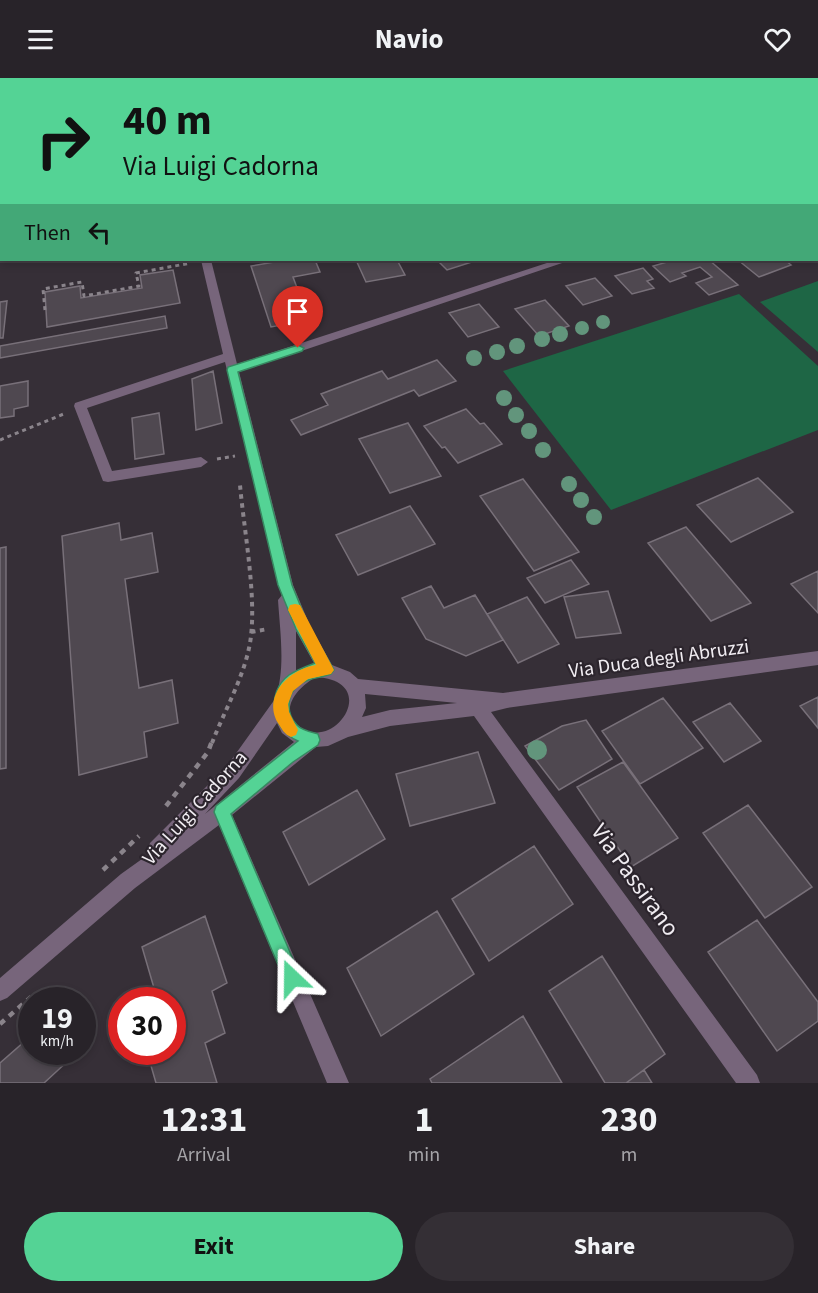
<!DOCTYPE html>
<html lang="en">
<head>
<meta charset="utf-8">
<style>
	body { margin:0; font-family:"Source Sans 3",sans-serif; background:#342f35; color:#f1f3f6; height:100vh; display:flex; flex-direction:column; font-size:22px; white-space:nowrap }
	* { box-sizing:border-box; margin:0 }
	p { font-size:20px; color:#a5a4a8 }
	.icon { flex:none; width:33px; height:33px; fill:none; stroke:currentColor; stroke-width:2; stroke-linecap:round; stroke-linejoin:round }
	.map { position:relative; height:1005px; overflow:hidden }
	.sheet { display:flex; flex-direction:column; background:#282329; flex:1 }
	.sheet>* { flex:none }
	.banner { position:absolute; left:0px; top:0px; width:819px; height:183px; box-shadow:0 3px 9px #0003,0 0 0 2px #444046; background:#54d395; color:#111; overflow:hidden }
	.speed { position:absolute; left:18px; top:909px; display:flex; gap:12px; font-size:30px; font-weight:700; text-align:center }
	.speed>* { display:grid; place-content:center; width:78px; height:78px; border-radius:50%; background:#282329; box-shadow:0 3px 9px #0003,0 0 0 2px #444046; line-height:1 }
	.speed small { font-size:15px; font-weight:400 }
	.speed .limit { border:9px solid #d22; background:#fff; color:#111 }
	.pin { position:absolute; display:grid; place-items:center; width:51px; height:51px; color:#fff; margin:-62px -26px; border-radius:50% 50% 50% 0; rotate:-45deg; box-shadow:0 0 6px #0007 }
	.pin .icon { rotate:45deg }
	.me { position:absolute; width:66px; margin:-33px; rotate:337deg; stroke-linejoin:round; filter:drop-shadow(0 0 4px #0008) }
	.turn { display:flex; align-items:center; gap:21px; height:126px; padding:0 24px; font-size:27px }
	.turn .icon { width:78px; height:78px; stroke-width:2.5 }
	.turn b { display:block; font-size:42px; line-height:51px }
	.then { display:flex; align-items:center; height:57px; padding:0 24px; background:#0003; gap:12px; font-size:22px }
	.eta { display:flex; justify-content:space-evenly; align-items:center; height:102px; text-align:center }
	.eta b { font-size:36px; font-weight:700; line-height:42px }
	.action { display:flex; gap:12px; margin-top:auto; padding:12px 24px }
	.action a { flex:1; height:69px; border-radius:36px; background:#54d395; color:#111; font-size:24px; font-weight:700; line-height:69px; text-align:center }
	.action a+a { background:#342f35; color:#f1f3f6 }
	header { display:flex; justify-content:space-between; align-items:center; height:78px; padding:0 24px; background:#282329; font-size:27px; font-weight:700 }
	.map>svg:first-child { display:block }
	.green { fill:#1e6645 }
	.building { fill:#4f4850; stroke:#787079; stroke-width:1.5 }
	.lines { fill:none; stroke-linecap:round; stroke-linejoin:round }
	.path-far2 { stroke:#8a848b; stroke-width:3; stroke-dasharray:4 4; stroke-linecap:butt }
	.path-far1 { stroke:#8a848b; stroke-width:4; stroke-dasharray:4.5 4.5; stroke-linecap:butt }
	.path { stroke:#8a848b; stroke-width:4.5; stroke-dasharray:6 6; stroke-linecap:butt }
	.minor { fill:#77657b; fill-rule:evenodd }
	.tree { fill:#62957c }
	.route { fill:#54d395; stroke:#378961; stroke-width:1.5 }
	.slow { fill:#f59e0b }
	.labels { text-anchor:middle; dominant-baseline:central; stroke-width:4.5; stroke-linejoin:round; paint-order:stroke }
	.street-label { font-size:20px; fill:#f0ecf1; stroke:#2c252d }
	.near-street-label { font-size:24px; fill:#f0ecf1; stroke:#2c252d }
</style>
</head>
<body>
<header><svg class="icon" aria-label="menu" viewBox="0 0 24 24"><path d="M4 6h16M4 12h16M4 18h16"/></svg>Navio<svg class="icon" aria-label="heart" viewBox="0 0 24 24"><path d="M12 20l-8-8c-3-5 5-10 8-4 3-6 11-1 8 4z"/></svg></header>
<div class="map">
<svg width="818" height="1005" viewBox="0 0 818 1005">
	<rect width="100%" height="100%" fill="#362f37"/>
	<path class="green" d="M818,203V274L760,224Z
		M739,216L818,288V352L611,432L503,293Z"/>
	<path class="building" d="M286,182H315L320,194L293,199L309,242L271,249L251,188Z
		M356,182H397L405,197L366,204Z
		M437,182H478L447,192Z
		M674,182H709L738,207L709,217L696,205L712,199L700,189L682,195L686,198L670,204L653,188Z
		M738,182H785L791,187L759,199Z
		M643,190L653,201L647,203L654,210L632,216L615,198Z
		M173,192L180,225L47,249L45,214L80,208L81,220L142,210L140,197Z
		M595,200L612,218L583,227L566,208Z
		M545,222L569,248L539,258L515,231Z
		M7,223L3,260H0V224Z
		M479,226L499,249L468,259L449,235Z
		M165,238L167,250L0,280V268Z
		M437,282L456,303L419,318L414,312L301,357L291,342L328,327L321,316L382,293L388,301Z
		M213,293L222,345L196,352L192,301Z
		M28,303V328L14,331V338L0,340V308Z
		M466,331L480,346L484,345L502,366L458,385L445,369L442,370L424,348Z
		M159,335L164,376L135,381L132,340Z
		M408,345L441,398L390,415L359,361Z
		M758,400L793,434L731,464L697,427Z
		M523,401L579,474L534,493L480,418Z
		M410,428L435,466L358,497L336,457Z
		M119,445L121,462L152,455L158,494L125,501L139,610L172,602L178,645L144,654L147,679L79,697L62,458Z
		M686,449L751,525L711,543L648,465Z
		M6,469V690L0,691V470Z
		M571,482L589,506L545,525L527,500Z
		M818,493V535L791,506Z
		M431,508L444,530L475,517L503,562L466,578L426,561L402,520Z
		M608,513L621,555L576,560L564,519Z
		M527,519L559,566L518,585L487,536Z
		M818,619V650L800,628Z
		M663,620L703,670L640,706L602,653Z
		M730,625L761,663L724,684L693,644Z
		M586,642L612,681L559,712L525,668L562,648Z
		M478,674L495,725L410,748L396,696Z
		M623,684L678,760L631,789L577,709Z
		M357,712L385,761L309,807L283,754Z
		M748,727L812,809L765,840L703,755Z
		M534,768L573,826L489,883L452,821Z
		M437,833L474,896L381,958L347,890Z
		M205,838L227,905L212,913L225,955L205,965L217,1005H156L147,974H172V922H133L154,910L142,869Z
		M757,842L818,924V943L777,973L708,874Z
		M602,878L665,976L626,1005H605L549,913Z
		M523,938L562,1005H432L430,1001Z
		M32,957V974H63L69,982L44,1005H0V985Z
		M644,992L652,1005H626Z"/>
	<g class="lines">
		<path class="path-far2" d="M45,232L43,211L82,204L84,218L139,208L136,195L191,185
			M0,362L66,335
			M217,381L235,378"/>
		<path class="path-far1" d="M251,554L268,551
			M212,665C225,631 247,594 251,558C256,514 244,452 240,407"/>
		<path class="path" d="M166,728L208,674L212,663
			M103,792L139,758
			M0,946L31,919"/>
		<path class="minor" d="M158,0H166L167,2H158Z
			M576,0H586L587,2H577Z
			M699,0H710L698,2Z
			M201,182H211L237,286L556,182H571L239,294L293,507L310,548L332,587L350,594L358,601L503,615L818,573V587L507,630L491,634L757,997L760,1005H736L474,638L390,648L348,659L328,668L316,669L232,737L349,1005H327L219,747L135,810L7,920L0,923V900L121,796L149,776L148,772L150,765L227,688L275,621C286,592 280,553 278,522L282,517L225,284L87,330L112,393L201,379L208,384L201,389L108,404L103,403L74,328L75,325L223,276ZM296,553L314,585L296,594ZM316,599C382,603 335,675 300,649C277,632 298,609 316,599ZM365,616L457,625L390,632L362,639L366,630ZM277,645L282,655L294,664L205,736L239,700Z"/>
	</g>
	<g class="tree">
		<circle cx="603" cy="244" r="7"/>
		<circle cx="582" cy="250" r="7"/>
		<circle cx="560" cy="256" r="8"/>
		<circle cx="542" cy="261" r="8"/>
		<circle cx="517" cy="268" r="8"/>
		<circle cx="497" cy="274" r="8"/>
		<circle cx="474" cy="280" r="8"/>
		<circle cx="504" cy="320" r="8"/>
		<circle cx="516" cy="337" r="8"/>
		<circle cx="529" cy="353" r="8"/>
		<circle cx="543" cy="372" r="8"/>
		<circle cx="569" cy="406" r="8"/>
		<circle cx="581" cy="422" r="8"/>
		<circle cx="594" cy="439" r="8"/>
		<circle cx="537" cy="672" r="10"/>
	</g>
	<path class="route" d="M298,267L304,270L302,273L238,294L292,507L309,549L334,592L331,596C321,600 310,599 300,606C287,615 285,635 297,647C301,652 311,654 318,656L320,662L318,667L293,684L231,736L301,900L299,906L292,909L286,906L214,734L216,728L298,663C272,652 265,615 289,597C296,592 307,588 315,585L296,551L278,507L227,292L228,289Z"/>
	<path class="slow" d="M295,526L300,527L334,592L331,596L308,601L293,613L288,626L289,634L298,652L296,657L291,659C284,656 282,651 278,645C262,617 290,591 316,587L288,532L290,527Z"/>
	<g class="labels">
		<g class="street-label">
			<text transform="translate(659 581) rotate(-8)">Via Duca degli Abruzzi</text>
			<text transform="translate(195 730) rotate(-48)">Via Luigi Cadorna</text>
		</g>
		<g class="near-street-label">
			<text transform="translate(635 802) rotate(54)">Via Passirano</text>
		</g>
	</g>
</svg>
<div class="speed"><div>19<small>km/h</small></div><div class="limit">30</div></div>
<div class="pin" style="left:298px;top:270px;background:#d93025"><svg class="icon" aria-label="arrive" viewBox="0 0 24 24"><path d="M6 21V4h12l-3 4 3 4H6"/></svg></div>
<svg class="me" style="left:292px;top:900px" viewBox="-20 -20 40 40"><path d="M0-17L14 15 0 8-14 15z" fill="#54d395" stroke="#fff" stroke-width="4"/></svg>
<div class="banner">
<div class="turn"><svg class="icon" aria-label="right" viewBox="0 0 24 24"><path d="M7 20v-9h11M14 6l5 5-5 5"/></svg><div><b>40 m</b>Via Luigi Cadorna</div></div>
<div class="then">Then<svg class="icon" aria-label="left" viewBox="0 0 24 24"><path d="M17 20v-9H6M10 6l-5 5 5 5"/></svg></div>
</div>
</div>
<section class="sheet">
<div class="eta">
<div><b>12:31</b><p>Arrival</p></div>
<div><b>1</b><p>min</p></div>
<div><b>230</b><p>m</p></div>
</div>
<div class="action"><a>Exit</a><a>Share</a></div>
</section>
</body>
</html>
